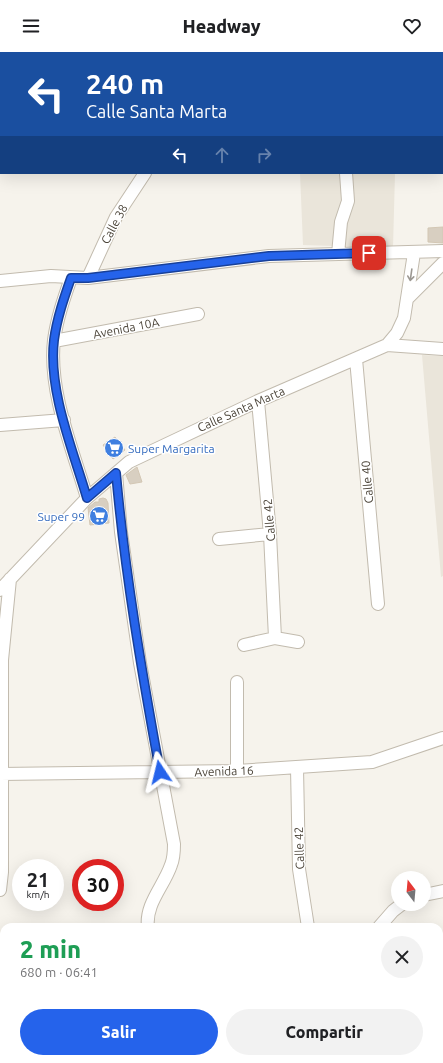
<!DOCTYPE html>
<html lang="es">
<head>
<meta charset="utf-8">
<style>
	body { margin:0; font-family:Ubuntu,sans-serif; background:#f2f2f2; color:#202124; height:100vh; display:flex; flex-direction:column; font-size:15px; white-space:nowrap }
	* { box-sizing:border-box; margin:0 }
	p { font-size:13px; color:#757577 }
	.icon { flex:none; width:22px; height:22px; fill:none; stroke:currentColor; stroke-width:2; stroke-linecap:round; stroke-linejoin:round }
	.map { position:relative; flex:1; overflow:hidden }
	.details { position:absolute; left:0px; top:871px; width:443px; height:140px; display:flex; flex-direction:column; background:#fff; border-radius:12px 12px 0 0; box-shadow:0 4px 16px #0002 }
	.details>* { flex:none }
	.banner { position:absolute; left:0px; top:0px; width:443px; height:122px; box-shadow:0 4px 16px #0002; background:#1a4fa0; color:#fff; overflow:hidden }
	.needle { width:26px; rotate:344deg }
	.tools { position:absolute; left:391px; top:819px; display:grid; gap:8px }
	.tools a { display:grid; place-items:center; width:40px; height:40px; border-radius:50%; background:#fff; box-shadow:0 4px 16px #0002; font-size:20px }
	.speed { position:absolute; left:12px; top:807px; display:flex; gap:8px; font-size:20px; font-weight:700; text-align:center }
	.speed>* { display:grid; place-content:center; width:52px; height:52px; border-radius:50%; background:#fff; box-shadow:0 4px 16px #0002; line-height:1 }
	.speed small { font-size:10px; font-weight:400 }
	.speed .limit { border:6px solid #d22; background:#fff; color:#111 }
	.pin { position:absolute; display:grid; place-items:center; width:34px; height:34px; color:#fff; margin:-17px; border-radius:8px; box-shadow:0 2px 6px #0006 }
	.me { position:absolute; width:44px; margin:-22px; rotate:350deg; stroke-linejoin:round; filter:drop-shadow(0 0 3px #0008) }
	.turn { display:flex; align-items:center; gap:14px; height:84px; padding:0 20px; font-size:18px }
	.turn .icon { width:52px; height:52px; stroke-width:2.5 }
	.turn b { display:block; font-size:28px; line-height:34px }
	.lanes { display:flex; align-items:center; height:38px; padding:0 20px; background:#0003; justify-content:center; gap:20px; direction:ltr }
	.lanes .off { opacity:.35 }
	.round { display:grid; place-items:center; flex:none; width:42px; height:42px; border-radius:21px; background:#f2f2f2 }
	.overview { display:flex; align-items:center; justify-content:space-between; height:68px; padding:0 20px }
	h1 { font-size:24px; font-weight:800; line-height:30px; color:#1e9e55 }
	.button { display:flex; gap:8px; margin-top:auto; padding:8px 20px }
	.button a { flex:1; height:46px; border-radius:24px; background:#2563eb; color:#fff; font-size:16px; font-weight:800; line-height:46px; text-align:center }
	.button a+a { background:#f2f2f2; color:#202124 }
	header { display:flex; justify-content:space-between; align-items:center; height:52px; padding:0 20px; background:#fff; font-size:18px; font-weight:800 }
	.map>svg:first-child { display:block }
	.residential { fill:#eae5da }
	.building { fill:#d8cfc1; stroke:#d3c7b4 }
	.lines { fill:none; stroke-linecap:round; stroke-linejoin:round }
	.minor-casing { stroke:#c2bbae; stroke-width:14 }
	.minor { stroke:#fff; stroke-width:12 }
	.oneway { stroke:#9c9892 }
	.route-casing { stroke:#184099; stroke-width:10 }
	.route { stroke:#2563eb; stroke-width:7 }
	.labels { text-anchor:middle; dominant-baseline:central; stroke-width:3; stroke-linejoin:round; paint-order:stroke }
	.street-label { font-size:12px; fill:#4b4439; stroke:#fff }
	.shop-label { font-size:12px; fill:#366cbe; stroke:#fff; text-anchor:start }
</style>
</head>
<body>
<header><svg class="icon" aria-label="menu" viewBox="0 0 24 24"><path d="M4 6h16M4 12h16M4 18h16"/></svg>Headway<svg class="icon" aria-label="heart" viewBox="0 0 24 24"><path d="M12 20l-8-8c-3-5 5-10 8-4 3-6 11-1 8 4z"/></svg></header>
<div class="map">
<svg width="443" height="1011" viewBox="0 0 443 1011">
	<rect width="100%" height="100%" fill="#f6f3ec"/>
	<path class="residential" d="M300,121H395L393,196L303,193Z
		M422,303L443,304V524L441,525Z
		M4,916V1007H54V1011H0V917Z"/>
	<path class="building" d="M443,175V191L428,190V176Z
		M115,385L125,398L113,407L103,393Z
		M137,415L142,430L130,432L126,423Z
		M103,446L106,447L108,451L109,471L90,473L88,456L95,450H99V447Z"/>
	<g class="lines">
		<g class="minor-casing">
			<path id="minor" d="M30,0V1
				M223,1V0
				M233,1V0
				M0,45H1
				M338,202L341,170L348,149L346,121
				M71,226C64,246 57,266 54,288C48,339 73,398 87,446
				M88,226L116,165L145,121
				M0,229L51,224L88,226L269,204L443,199
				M408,246L443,211
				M54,289L198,262
				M387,293L443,297
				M356,307L378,552
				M258,349L270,482L275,586
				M0,373L64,368
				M116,421L121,480L140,611L174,792C174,799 174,806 171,813C164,834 145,852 148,875
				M219,487L270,482
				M0,538L87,446L129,410L258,349L387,293L397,281L404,266L414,201
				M244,593L275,586L298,590
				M297,716L299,817L308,875
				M237,719V630
				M0,722L237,719L372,710L443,686
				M0,838L2,820V608L10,527
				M424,843L443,839
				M379,875L393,859L402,852
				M0,906H4
				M182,1007L183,1011
				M15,1011L16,1007
				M155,1011L156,1007"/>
		</g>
		<use href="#minor" class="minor"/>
	</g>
	<defs><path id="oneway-shaft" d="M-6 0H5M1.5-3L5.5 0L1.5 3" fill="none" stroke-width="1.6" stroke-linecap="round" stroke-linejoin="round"/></defs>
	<use class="oneway" href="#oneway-shaft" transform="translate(411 223) rotate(98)"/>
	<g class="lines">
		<g class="route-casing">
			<path id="route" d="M160,720C142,621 125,522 116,421L87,446C73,398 48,339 54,288C57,266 64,246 71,226H88L269,204L369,201"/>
		</g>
		<use href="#route" class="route"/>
	</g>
	<defs>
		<g id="supermarket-disc" transform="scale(1)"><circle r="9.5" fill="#3f7fe0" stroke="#fff"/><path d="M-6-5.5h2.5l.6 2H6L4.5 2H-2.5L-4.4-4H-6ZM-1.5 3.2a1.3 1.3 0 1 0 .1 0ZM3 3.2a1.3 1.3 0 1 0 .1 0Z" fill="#fff"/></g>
	</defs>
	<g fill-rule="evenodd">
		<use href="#supermarket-disc" x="114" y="396"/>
		<use href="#supermarket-disc" x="99" y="464"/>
	</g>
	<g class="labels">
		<g class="street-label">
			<text transform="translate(114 172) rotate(-62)">Calle 38</text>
			<text transform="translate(126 276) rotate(-11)">Avenida 10A</text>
			<text transform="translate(241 357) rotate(-24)">Calle Santa Marta</text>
			<text transform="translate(367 430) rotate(-95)">Calle 40</text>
			<text transform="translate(269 468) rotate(-95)">Calle 42</text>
			<text transform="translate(224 719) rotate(-2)">Avenida 16</text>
			<text transform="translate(299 796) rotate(-92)">Calle 42</text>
		</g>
		<g class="shop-label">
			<text x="128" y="396">Super Margarita</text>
			<text x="85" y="464" text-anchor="end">Super 99</text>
		</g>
	</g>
</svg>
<div class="tools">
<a><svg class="needle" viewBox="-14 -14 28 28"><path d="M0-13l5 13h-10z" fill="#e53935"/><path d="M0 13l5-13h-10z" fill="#757577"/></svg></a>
</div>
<div class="speed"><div>21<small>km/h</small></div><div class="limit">30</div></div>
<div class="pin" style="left:369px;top:201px;background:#d93025"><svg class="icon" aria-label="arrive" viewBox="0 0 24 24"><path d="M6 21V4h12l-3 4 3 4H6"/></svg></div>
<svg class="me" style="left:160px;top:720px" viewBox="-20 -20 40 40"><path d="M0-17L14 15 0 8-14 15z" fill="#2563eb" stroke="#fff" stroke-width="4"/></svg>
<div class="banner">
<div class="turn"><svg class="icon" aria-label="left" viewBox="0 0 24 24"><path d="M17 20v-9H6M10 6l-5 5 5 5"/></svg><div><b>240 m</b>Calle Santa Marta</div></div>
<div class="lanes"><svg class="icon" aria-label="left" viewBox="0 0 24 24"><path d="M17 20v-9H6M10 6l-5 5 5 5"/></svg><svg class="icon off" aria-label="ahead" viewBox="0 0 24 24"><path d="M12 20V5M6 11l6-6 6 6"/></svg><svg class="icon off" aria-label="right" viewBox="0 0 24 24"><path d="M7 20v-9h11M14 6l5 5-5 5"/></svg></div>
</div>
<section class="details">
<div class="overview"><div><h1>2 min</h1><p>680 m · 06:41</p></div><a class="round"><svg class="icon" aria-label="close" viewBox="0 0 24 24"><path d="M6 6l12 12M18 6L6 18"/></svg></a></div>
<div class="button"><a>Salir</a><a>Compartir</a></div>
</section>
</div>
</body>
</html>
